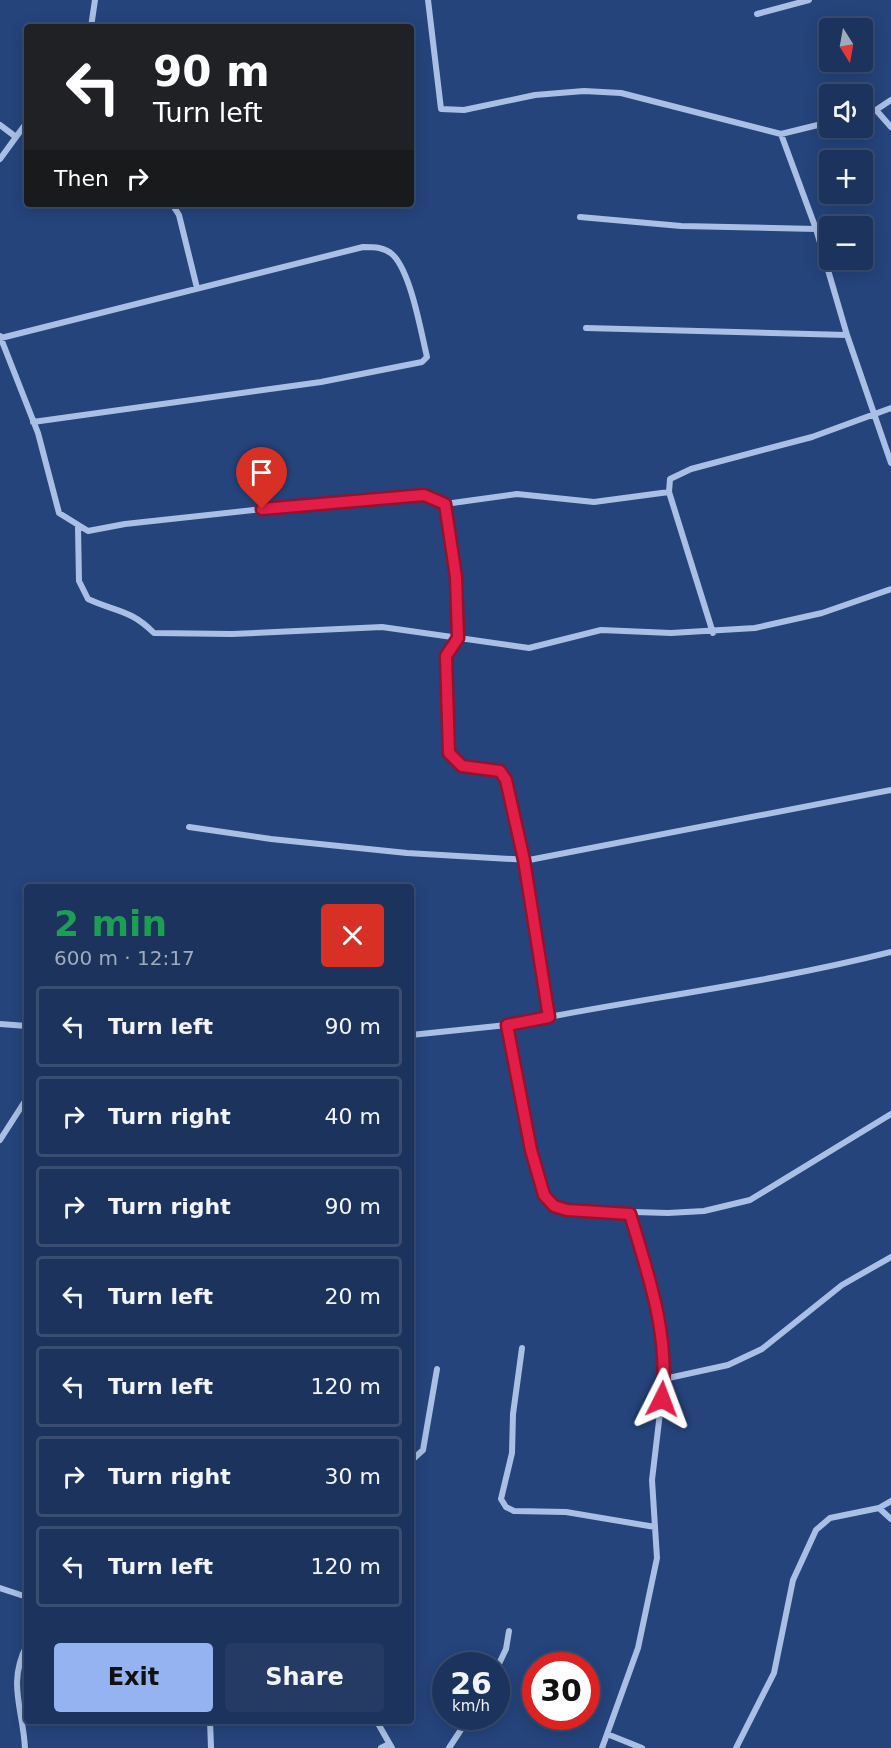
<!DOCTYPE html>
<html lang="en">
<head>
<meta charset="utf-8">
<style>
	body { margin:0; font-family:"DejaVu Sans",sans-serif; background:#253b63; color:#f1f3f6; height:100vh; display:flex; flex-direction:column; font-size:22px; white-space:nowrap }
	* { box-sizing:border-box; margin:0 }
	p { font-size:20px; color:#a0aabc }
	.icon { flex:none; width:33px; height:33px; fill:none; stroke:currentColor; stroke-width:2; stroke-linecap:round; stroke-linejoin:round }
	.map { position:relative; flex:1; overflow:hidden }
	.details { position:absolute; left:24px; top:884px; width:390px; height:840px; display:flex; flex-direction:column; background:#1c335d; border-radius:6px; box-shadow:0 3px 15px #0003,0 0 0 2px #3a4e72 }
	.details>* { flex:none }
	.top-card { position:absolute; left:24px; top:24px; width:390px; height:183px; border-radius:6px; box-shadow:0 3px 15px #0003,0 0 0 2px #3a4e72; background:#202124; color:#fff; overflow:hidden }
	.needle { width:39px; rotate:169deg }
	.tools { position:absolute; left:819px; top:18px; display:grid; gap:12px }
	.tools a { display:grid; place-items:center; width:54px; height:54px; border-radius:6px; background:#1c335d; box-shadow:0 3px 15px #0003,0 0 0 2px #3a4e72; font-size:30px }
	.speed { position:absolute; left:432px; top:1652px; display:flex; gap:12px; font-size:30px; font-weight:700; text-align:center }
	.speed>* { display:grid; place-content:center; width:78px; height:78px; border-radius:50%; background:#1c335d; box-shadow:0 3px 15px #0003,0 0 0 2px #3a4e72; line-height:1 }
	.speed small { font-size:15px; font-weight:400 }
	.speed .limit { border:9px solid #d22; background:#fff; color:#111 }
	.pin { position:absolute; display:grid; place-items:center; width:51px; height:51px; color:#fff; margin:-62px -26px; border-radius:50% 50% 50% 0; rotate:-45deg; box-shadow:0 0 6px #0007 }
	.pin .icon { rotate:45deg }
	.me { position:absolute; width:66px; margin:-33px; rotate:3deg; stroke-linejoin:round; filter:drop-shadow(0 0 4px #0008) }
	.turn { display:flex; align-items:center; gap:21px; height:126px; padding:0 30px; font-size:27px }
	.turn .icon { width:78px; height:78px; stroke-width:2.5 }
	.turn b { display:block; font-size:42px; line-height:51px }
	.then { display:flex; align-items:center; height:57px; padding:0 30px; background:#0003; gap:12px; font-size:22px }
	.round { display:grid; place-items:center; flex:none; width:63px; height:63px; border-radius:6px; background:#253b63 }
	.overview { display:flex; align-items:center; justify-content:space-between; height:102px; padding:0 30px }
	h1 { font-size:36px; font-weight:600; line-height:45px; color:#1e9e55 }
	.primary-button { display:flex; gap:12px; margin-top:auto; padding:12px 30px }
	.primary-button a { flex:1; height:69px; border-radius:6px; background:#95b2f1; color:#111; font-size:24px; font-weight:600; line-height:69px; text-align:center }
	.primary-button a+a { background:#253b63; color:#f1f3f6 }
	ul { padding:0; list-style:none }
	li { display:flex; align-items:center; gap:18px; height:81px; margin:0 12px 9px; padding:0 18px; border:3px solid #3a4e72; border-radius:6px }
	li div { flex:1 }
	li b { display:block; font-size:22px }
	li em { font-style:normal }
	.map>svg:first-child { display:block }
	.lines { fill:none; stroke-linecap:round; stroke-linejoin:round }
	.street { stroke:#a9bfe5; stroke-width:6 }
	.route-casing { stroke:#92132f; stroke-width:15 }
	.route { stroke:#e11d48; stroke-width:10 }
</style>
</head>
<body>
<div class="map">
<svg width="891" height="1748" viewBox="0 0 891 1748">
	<rect width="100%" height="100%" fill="#25447c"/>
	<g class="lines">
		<path class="street" d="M428,0L441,109L464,110L535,95L584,91L621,93L781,134L830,122
			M757,14L809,0
			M91,27L95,0
			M876,110L891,127
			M862,114L876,110L891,100
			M0,125L16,137
			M781,134L816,229L847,335L891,463
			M0,159L27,122
			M172,204L179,215L197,288
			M580,217L681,226L816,229
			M586,328L847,335
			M0,336L38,433L59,513L88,531L125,524L328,502L424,495L445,504L457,577L458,638L446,656L449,753L462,766L500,771L506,780L524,860L549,1017
			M1,338L363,247C374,247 385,247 393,255C411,273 421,332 427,357L422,362L321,382L33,422
			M445,504L517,494L594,502L669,492
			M78,527L79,581L88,599C116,612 130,609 154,633L232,634L382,627L529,648L601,630L671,633L755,628L822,613L891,589
			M713,633L669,492L670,479L691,469L812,437L891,408
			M189,827L271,839L407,853L529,860L891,790
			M891,952C765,984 635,999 507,1025L531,1150L544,1195L554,1206L567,1210L668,1213L704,1211L750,1200L891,1114
			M0,1024L27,1026
			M411,1035L507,1025
			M0,1140L27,1098
			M522,1348L513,1414L512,1453L501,1499L506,1507L514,1511L566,1512L655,1527
			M664,1379L728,1365L762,1349L842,1285L891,1257
			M411,1461L423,1450L437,1369
			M879,1508L891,1519
			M0,1588L27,1597
			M496,1670L506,1649L509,1631
			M210,1720L211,1748
			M376,1720L392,1748
			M607,1734L642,1748
			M25,1748C23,1709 7,1683 27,1645
			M381,1748L389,1744
			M449,1748L470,1716
			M602,1748L638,1648L657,1558L652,1480L664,1379L658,1310L630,1213
			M736,1748L774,1673L793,1580L816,1530L830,1518L879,1508L891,1501"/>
	</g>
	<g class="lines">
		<g class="route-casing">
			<path id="route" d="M262,509L424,495L445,504L456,577L458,638L446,656L449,753L462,766L500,771L506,780L524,860L549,1017L507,1025L531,1150L544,1195L554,1206L567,1210L630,1214C648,1274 670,1336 662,1399"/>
		</g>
		<use href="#route" class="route"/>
	</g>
</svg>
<div class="tools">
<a><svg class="needle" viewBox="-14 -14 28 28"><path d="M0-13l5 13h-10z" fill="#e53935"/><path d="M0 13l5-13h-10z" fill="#a0aabc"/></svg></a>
<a><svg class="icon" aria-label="sound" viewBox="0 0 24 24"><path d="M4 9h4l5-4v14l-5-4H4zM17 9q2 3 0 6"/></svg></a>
<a>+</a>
<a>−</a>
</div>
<div class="speed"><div>26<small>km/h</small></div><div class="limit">30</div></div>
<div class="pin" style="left:262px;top:509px;background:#d93025"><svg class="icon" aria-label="arrive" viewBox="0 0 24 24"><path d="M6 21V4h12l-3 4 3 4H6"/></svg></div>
<svg class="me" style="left:662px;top:1399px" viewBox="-20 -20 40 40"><path d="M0-17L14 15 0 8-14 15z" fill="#e11d48" stroke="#fff" stroke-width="4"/></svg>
<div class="top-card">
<div class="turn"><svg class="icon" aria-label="left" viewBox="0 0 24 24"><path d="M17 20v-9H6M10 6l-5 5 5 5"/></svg><div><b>90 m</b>Turn left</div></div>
<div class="then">Then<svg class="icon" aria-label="right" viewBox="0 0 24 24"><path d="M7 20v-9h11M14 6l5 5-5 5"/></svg></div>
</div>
<section class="details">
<div class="overview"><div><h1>2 min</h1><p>600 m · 12:17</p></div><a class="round" style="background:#d93025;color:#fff"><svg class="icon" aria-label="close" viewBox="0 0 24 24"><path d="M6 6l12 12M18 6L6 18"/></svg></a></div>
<ul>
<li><svg class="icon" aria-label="left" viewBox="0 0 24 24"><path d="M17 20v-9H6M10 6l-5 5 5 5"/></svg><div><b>Turn left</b></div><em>90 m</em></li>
<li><svg class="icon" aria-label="right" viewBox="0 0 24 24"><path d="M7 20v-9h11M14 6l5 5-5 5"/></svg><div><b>Turn right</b></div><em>40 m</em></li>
<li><svg class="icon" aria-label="right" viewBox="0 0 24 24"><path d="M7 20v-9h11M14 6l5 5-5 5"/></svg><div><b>Turn right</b></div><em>90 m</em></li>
<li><svg class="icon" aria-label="left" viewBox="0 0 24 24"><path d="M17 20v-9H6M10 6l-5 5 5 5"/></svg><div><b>Turn left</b></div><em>20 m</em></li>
<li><svg class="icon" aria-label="left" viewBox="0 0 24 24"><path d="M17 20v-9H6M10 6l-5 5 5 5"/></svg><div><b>Turn left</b></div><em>120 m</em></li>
<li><svg class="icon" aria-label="right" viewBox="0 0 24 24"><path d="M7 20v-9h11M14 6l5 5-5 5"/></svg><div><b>Turn right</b></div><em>30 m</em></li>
<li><svg class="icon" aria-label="left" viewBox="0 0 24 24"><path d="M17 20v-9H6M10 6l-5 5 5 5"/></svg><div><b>Turn left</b></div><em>120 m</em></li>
</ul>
<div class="primary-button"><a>Exit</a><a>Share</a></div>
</section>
</div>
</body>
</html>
